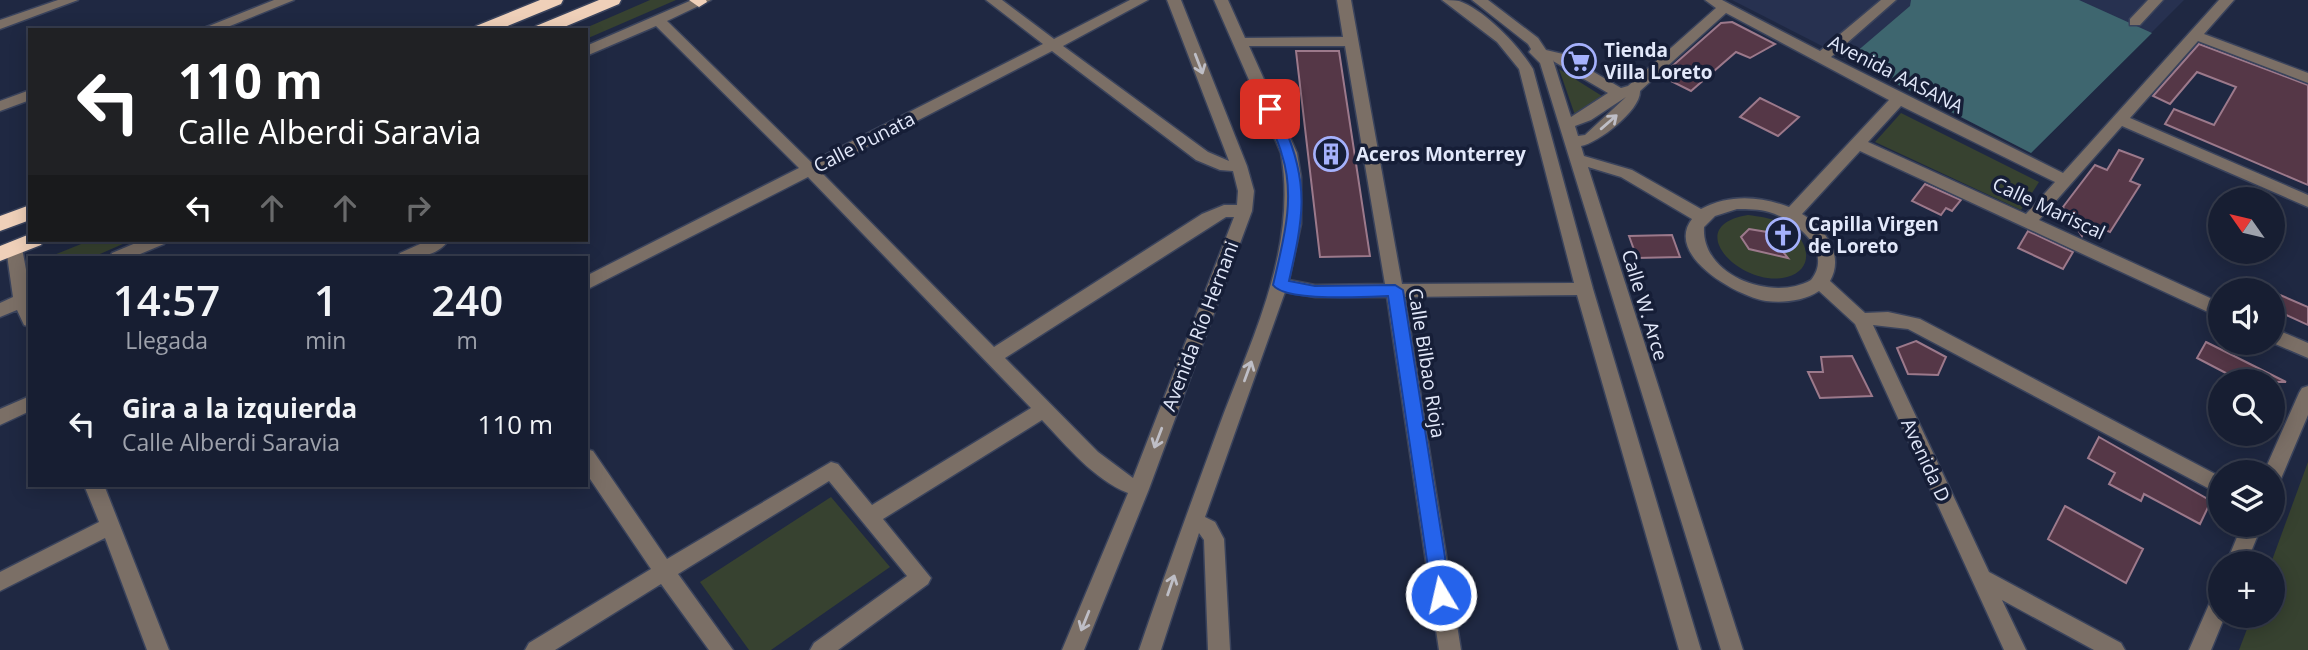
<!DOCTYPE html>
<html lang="es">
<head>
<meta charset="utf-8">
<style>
	body { margin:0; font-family:"Open Sans",sans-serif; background:#242b3e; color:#f1f3f6; height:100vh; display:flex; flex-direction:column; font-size:26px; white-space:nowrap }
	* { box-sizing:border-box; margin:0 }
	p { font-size:23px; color:#9ea2ac }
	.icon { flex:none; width:38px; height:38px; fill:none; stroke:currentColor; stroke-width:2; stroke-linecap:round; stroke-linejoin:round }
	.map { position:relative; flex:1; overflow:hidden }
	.panel { position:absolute; left:28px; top:256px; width:560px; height:231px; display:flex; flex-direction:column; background:#171e32; border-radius:0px; box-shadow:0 4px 18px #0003,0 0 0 2px #363c4d }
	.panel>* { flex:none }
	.top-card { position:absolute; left:28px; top:28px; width:560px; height:214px; border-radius:0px; box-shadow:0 4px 18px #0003,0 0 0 2px #363c4d; background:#202124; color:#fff; overflow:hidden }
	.needle { width:46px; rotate:304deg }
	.buttons { position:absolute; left:2208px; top:187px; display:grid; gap:14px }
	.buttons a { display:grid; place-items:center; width:77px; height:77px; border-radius:50%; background:#171e32; box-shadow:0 4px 18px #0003,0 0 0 2px #363c4d; font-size:35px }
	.pin { position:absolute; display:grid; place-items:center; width:60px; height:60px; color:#fff; margin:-30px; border-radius:14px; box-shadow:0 4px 10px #0006 }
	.me { position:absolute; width:77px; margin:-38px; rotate:351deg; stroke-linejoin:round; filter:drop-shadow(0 0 5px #0008) }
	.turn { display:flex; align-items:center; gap:24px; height:147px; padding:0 35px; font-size:32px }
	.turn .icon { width:91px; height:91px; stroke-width:2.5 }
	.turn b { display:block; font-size:49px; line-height:60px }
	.lanes { display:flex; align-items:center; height:66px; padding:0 35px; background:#0003; justify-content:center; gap:35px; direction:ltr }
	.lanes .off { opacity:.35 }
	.eta { display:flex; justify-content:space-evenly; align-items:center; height:119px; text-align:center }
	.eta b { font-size:42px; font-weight:600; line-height:49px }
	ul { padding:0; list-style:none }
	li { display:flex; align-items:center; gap:21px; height:98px; padding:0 35px }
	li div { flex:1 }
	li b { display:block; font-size:26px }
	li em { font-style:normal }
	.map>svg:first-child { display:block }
	.built { fill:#273150 }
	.green { fill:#374230 }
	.water { fill:#3e666f }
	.building { fill:#553747; stroke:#9c798b; stroke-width:2 }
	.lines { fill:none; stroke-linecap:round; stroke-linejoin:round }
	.minor-casing { stroke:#3a435c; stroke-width:3 }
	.highway-casing { stroke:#3a435c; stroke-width:3 }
	.minor { fill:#7b6f66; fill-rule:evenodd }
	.highway { fill:#efd0b9; fill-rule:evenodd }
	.oneway { stroke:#bebec6 }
	.route { fill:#2563eb; stroke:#184099; stroke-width:2 }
	.labels { text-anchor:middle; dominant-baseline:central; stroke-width:7; stroke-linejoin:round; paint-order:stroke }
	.poi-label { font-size:19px; font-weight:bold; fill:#e2e8fa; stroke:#161e37; text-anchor:start }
	.street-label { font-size:19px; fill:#e2e8fa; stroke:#161e37 }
</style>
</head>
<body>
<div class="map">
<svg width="2308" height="650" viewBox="0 0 2308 650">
	<rect width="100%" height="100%" fill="#1f2842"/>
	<path class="built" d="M1732,0H2184L2031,153Z"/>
	<path class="green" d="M650,0H676L586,39V30H581Z
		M1559,69L1602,96L1576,118Z
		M1901,113L2039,182L2021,210L1875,142Z
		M1748,215C1763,217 1777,219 1790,228C1809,242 1815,269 1787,277C1742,289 1679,226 1748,215Z
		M91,240H132L93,257H49Z
		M2308,462V650H2239L2252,616H2273V564L2271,563Z
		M831,497L890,567L771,650H749L700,582Z"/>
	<path class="water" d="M1911,0H2079L2152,33L2031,153L1848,59L1910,6Z"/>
	<path class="building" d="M1732,22L1775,44L1750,58L1736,52L1691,91L1661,76L1721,23Z
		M2199,44L2308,85V185L2165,124L2174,109L2214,125L2236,87L2197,72L2170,104L2153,96Z
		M1296,51H1339L1370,256L1320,257Z
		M1760,98L1799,117L1778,136L1740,117Z
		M2119,150L2143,159L2130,181L2140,185L2110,232L2089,223L2082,236L2063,207L2095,165L2107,170Z
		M1925,184L1961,200L1952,211L1946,208L1941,215L1912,201Z
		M1749,229L1767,232L1788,258L1749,249L1741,237Z
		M2028,231L2073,252L2063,269L2018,248Z
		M1672,235L1680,257L1637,258L1629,236Z
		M2273,292L2308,307V325L2273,309Z
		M1916,341L1946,357L1938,375L1908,374L1897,348Z
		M2206,342L2286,382H2243L2197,358Z
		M1852,356L1872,396L1820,398L1808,372H1823L1821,357Z
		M2099,437L2211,501L2200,524L2144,494L2141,501L2109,484L2115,473L2088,458Z
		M2065,506L2143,549L2126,583L2048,539Z"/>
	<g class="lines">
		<g class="minor-casing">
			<path id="minor" d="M58,0H78L0,29V20Z
				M274,0H294L220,30H199Z
				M692,0H711L667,21L811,162L1043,44L986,0H1002L1054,39L1130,0H1148L1063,46L1208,152L1229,161L1167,0H1181L1247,166L1254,191L1252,211L1149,489L1084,650H1062L1128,493C1093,479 1067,446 1042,420L883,519L931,578L928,584L838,650H810L814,643L907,576L829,481L678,574L733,650H709L661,584L555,650H525L529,643L651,569L586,473V449L593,451L667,559L831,462L838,464L872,505L1031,408L808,177L586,290V276L799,168L656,26L586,56V46ZM1052,51L1196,160L1220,170L1233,171L1238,191L1237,205H1224L1202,214L994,347L820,171ZM1226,217H1234L1133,478L1098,452L1005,358Z
				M1214,0H1228L1245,38L1343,37L1337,0H1351L1402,284L1574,283L1519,69L1497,42L1442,0C1447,0 1454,0 1459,1C1485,10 1519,46 1533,69L1593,289L1701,650H1679L1577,295L1405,297L1461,650H1439L1387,297H1315L1285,292L1205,517L1215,522L1224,539L1230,650H1208L1204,540L1199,533L1161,650H1139C1164,576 1191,503 1218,429C1250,341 1298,250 1281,153ZM1249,46H1345L1385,284L1315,285L1289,280L1301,224V177L1297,153Z
				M1472,0H1488L1538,38L1546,50L1563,54L1621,88L1628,86L1716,8L1705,0H1722L1820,51L1881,0H1896L1831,57L2063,173L2219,0H2234L2204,34L2308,73V83L2198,41L2130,118L2308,195V207L2122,126L2039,220L2221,303V318L1860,151L1802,214C1824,227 1845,255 1830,281L1865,313L1888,312L1920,319L2221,477V495L1908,329L1873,325L1989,572L2121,643L2125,650H2094L2002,600L2026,650H2004L1855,324L1819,291C1804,301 1784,303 1766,301C1736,296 1664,255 1692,219L1621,177L1588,167L1743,650H1721L1540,63L1529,52L1531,49L1528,44ZM1726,13L1889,100L1789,207C1760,196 1729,194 1701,209L1632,170L1584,156L1581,146C1598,143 1641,110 1640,91ZM1553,60V61L1608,93L1571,117ZM1626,97L1585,135L1578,136L1575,126L1591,120ZM1901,106L2055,182L2026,214L1868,142ZM1737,209C1748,209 1759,209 1769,212C1796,220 1834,251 1811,280C1773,302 1701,276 1704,227L1715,216Z
				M2148,0H2163L2140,25H2130V19Z
				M30,90V100L0,111V101Z
				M143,240H166L164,244L133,257H110L112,253Z
				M429,240L447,242C436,257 414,258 398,257L400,253Z
				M14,242L22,248L30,291V327L24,325L17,310L0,317V303L13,297L6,248Z
				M2273,328L2308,343V358L2273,343Z
				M2308,386V415L2280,481L2273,483V472H2264L2299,393L2302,388Z
				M30,396V411L0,425V409Z
				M84,485H104L169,650H147L105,538L0,591V572L99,522Z
				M2242,525H2262L2246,564H2226Z
				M2221,591V616H2225L2211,650H2189L2214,593Z"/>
		</g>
		<g class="highway-casing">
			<path id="highway" d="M540,0H563L561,4L498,30H474L476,26Z
				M599,0H621L619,4L557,30H534L536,26Z
				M689,0H706L707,2L699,7Z
				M30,205V220L0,231V216Z
				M30,234V240H44L41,245L0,261V246Z"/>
		</g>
		<use href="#minor" class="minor"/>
		<use href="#highway" class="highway"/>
	</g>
	<defs><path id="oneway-shaft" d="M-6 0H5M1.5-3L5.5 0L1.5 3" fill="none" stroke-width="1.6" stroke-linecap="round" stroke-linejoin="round" transform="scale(1.75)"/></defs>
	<g class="oneway">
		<use href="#oneway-shaft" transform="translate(1199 64) rotate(69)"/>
		<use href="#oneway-shaft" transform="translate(1609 122) rotate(-41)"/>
		<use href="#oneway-shaft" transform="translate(1248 371) rotate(-70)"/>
		<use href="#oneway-shaft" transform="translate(1158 438) rotate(111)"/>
		<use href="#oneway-shaft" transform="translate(1171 585) rotate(-71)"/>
		<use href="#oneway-shaft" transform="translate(1085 621) rotate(112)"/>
	</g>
	<path class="route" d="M1270,104C1279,107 1281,118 1284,126C1310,185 1303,219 1289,281L1315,286L1395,285L1403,290L1451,595L1448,601L1441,603L1435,601L1432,595L1388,296C1365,297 1285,302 1273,285C1283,242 1296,198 1282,155C1278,139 1269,124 1263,109Z"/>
	<defs>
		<g id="supermarket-ring" transform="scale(1.75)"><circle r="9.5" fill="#161e37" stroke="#a5b1fc" stroke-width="1.5"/><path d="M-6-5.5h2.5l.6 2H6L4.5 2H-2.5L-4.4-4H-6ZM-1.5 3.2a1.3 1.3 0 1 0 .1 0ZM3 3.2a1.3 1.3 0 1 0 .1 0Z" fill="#a5b1fc"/></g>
		<g id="building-ring" transform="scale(1.75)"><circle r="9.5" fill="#161e37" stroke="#a5b1fc" stroke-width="1.5"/><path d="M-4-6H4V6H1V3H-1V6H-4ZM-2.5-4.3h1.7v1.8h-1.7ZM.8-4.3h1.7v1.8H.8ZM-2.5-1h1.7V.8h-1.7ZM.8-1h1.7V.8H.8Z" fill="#a5b1fc"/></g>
		<g id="church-ring" transform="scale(1.75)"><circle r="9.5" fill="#161e37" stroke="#a5b1fc" stroke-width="1.5"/><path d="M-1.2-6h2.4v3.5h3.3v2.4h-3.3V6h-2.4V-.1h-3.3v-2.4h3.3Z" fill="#a5b1fc"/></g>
	</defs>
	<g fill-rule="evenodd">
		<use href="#supermarket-ring" x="1579" y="61"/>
		<use href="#building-ring" x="1331" y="154"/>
		<use href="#church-ring" x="1783" y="235"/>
	</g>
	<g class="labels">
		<g class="poi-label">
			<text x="1604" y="50">Tienda<tspan x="1604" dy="22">Villa Loreto</tspan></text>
			<text x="1356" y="154">Aceros Monterrey</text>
			<text x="1808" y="224">Capilla Virgen<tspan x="1808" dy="22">de Loreto</tspan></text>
		</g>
		<g class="street-label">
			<text transform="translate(1896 74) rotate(27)">Avenida AASANA</text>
			<text transform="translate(864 142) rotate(-27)">Calle Punata</text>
			<text transform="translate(2049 208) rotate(25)">Calle Mariscal</text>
			<text transform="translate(1645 305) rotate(73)">Calle W. Arce</text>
			<text transform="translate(1200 326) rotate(-69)">Avenida Río Hernani</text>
			<text transform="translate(1427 363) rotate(81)">Calle Bilbao Rioja</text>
			<text transform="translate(1926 460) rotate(65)">Avenida D</text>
		</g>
	</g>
</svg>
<div class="buttons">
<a><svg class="needle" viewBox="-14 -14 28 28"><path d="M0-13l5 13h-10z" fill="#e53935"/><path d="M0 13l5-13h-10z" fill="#9ea2ac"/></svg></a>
<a><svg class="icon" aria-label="sound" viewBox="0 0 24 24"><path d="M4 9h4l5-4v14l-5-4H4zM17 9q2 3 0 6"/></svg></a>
<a><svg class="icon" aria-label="search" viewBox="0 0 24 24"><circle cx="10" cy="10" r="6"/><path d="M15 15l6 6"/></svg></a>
<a><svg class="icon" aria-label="layers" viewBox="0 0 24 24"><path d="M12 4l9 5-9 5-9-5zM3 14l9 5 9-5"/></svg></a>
<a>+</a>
</div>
<div class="pin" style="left:1270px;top:109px;background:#d93025"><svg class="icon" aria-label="arrive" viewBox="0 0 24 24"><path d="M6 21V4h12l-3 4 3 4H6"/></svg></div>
<svg class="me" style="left:1441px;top:595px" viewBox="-20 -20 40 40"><circle r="17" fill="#2563eb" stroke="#fff" stroke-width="3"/><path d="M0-11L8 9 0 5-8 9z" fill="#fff"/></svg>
<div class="top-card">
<div class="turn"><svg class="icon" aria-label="left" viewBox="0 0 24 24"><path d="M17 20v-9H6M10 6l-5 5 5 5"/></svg><div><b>110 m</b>Calle Alberdi Saravia</div></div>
<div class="lanes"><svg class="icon" aria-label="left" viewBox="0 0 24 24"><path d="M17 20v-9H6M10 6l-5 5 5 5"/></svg><svg class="icon off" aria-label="ahead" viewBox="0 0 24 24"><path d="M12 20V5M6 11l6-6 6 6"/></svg><svg class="icon off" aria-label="ahead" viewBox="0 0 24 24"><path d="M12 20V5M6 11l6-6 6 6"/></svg><svg class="icon off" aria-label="right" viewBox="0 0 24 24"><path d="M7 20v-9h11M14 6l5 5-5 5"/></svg></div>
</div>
<section class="panel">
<div class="eta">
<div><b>14:57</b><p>Llegada</p></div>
<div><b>1</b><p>min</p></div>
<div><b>240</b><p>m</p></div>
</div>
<ul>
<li><svg class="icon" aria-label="left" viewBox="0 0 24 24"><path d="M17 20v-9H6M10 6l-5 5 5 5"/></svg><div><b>Gira a la izquierda</b><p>Calle Alberdi Saravia</p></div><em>110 m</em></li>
</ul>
</section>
</div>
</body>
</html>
